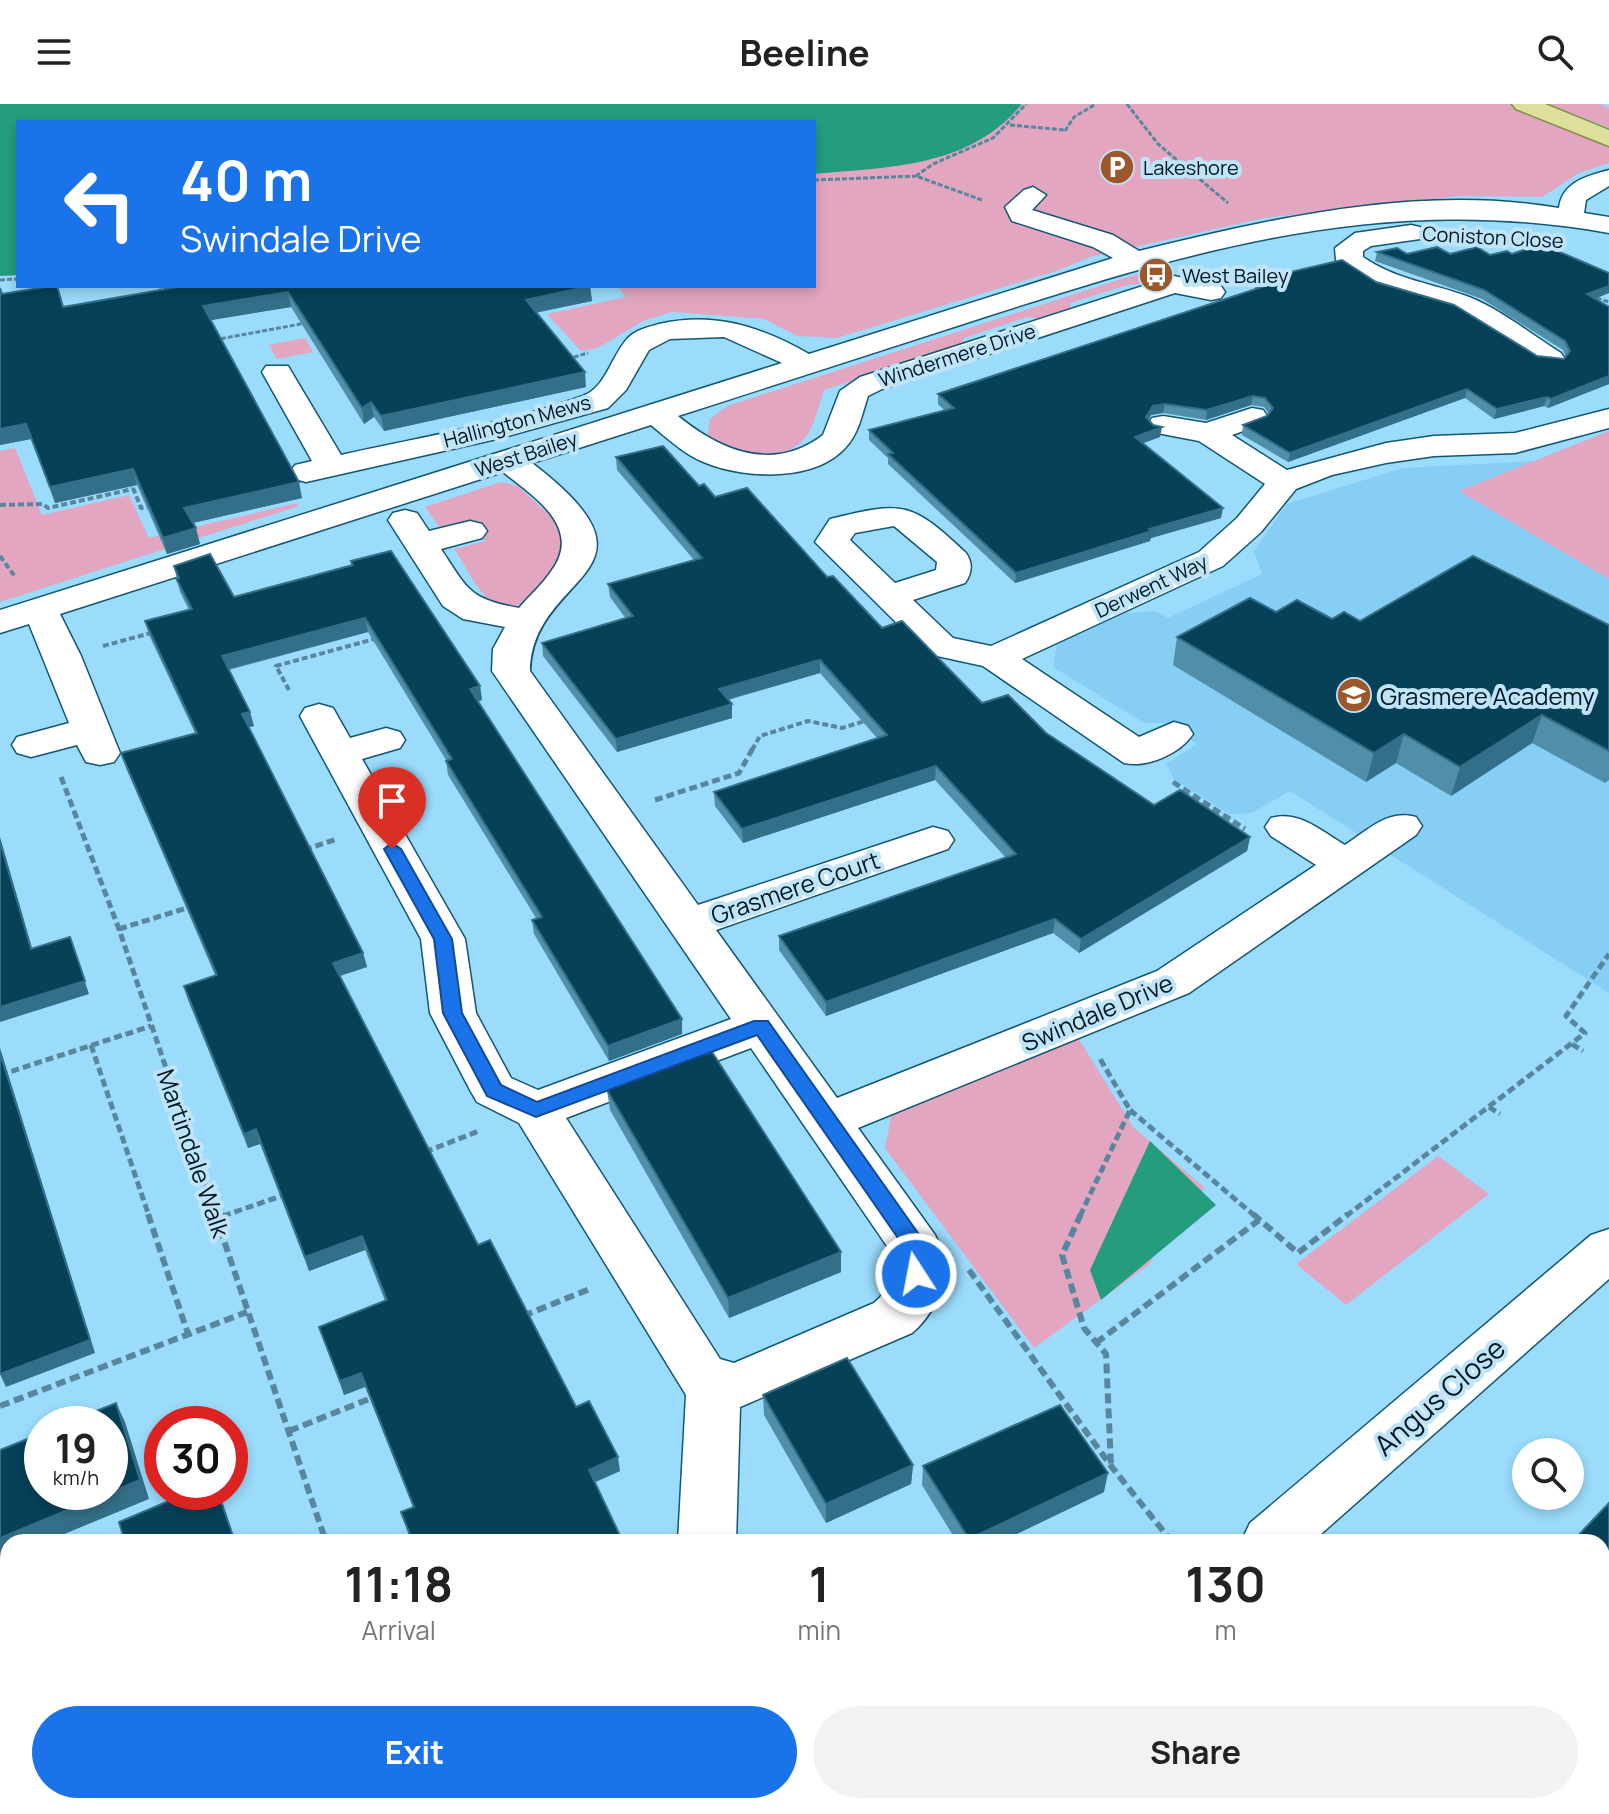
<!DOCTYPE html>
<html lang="en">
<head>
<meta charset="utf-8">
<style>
	body { margin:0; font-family:Manrope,sans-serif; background:#f2f2f2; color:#222; height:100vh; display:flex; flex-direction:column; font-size:30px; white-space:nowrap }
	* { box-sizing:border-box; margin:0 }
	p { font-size:26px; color:#767676 }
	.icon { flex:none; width:44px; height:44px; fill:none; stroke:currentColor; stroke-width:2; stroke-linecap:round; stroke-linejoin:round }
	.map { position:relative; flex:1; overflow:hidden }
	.panel { position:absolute; left:0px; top:1430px; width:1610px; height:280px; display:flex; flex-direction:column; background:#fff; border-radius:24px 24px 0 0; box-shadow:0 4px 12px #0003 }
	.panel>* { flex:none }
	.banner { position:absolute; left:16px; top:16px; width:800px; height:168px; border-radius:0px; box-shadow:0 4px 12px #0003; background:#1a73e8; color:#fff; overflow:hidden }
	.tools { position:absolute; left:1512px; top:1334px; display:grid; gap:16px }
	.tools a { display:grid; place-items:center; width:72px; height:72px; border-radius:50%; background:#fff; box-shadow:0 4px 12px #0003; font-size:40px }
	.speed { position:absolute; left:24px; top:1302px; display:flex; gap:16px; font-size:40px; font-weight:700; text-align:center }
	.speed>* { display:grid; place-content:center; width:104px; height:104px; border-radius:50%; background:#fff; box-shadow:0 4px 12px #0003; line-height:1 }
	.speed small { font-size:20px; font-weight:400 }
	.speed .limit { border:12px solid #d22; background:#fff; color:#111 }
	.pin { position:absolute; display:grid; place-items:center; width:68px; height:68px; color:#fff; margin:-82px -34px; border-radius:50% 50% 50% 0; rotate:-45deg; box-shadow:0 0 8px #0007 }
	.pin .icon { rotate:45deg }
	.me { position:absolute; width:88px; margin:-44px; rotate:349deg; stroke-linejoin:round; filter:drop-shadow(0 0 6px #0008) }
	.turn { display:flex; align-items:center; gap:28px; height:168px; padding:0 32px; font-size:36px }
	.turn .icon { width:104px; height:104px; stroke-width:2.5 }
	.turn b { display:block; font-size:56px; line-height:68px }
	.eta { display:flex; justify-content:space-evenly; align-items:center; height:136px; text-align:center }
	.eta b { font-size:48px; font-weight:700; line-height:56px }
	.button { display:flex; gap:16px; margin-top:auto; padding:16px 32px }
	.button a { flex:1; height:92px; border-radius:48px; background:#1a73e8; color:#fff; font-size:32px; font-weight:700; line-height:92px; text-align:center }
	.button a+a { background:#f2f2f2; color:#222 }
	header { display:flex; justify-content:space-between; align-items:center; height:104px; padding:0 32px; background:#fff; font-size:36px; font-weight:700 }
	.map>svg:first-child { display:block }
	.built { fill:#86cef3 }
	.green { fill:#e3a6c0 }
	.water { fill:#249d7f }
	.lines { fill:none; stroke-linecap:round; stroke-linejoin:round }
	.minor-casing { stroke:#125774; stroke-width:3 }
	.major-casing { stroke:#818d45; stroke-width:3 }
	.path-far3 { stroke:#58869e; stroke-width:3; stroke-dasharray:5 2; stroke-linecap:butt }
	.path-far2 { stroke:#58869e; stroke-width:4; stroke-dasharray:6 3; stroke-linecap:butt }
	.path-far1 { stroke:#58869e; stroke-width:5; stroke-dasharray:8 4; stroke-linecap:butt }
	.path { stroke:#58869e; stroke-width:6; stroke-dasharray:10 5; stroke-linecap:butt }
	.minor { fill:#fff; fill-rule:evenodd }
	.major { fill:#dde09b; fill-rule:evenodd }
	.wall { fill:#518eaa }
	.shaded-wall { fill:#336f89 }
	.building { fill:#074158; stroke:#336f89; stroke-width:2 }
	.route { fill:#1a73e8; stroke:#114b97; stroke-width:2 }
	.labels { text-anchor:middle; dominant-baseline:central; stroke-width:8; stroke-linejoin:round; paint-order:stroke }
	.far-poi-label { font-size:20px; fill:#001722; stroke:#bfe4f8; text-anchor:start }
	.far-street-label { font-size:20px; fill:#001722; stroke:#bfe4f8 }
	.poi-label { font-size:24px; fill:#001722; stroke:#bfe4f8; text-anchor:start }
	.street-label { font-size:24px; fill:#001722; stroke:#bfe4f8 }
	.near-street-label { font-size:28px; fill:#001722; stroke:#bfe4f8 }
</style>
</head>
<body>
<header><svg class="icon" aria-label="menu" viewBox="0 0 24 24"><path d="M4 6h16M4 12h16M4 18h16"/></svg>Beeline<svg class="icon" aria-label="search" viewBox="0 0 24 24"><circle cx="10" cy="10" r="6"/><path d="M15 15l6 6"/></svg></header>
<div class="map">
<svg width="1609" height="1710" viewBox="0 0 1609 1710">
	<rect width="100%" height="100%" fill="#9bdbfc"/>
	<path class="built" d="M1609,327V889L1290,687L1252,709L1229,710L1174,675L1166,660L1197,640L1163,619H1144L1053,563L1057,540L1126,509L1156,507L1168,514L1262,470L1254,447L1287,400L1403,364L1534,357Z"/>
	<path class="green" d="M0,0H1509L1609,41V59L1579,69L1542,93L1459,92L1264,114L1090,153L1059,166L837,234L797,232L764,215L672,208L643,217L598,244L581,247L547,210L626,193L617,182H814V18H18V171L0,172Z
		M1547,0H1601L1609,4V24Z
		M1137,170L1150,179L1127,181L1070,199L1071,205L1041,215L1028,213L964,234L961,241L824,286C819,301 815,321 805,334C784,360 727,355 708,330L710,315L727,302Z
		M305,234L313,248L277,255L269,241Z
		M1609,327V475L1459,387Z
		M15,344L42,411L129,391L149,434L297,399L299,402L0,498V347Z
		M501,378L518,382L559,420L563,451C550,471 522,521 491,497C476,486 465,460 454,445L485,437L472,418L441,426L425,403Z
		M1077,932L1133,1023L1205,1084L1159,1132L1151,1159L1034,1244L885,1044L892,1009Z
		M1438,1052L1489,1090L1346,1201L1296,1160Z
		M689,1702H1025L1017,1710H674Z"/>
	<path class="water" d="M0,0H1021V1C969,64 889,63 814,70V18H18V171L0,172Z
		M1150,1037L1216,1101L1101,1196L1090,1166Z"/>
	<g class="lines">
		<g class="minor-casing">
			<path id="minor" d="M1609,66V82L1586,96L1584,109L1609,113V129C1386,89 1199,144 988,212C885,245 782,279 678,312C721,347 773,369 823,331L840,287L860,273L1174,172L1221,182L1225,188L1221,194L1211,196L1175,189L882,285L868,292C862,310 859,329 846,343C815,378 746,375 706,359C685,351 668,335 651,321L532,359C678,471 532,467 530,567L698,801L933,723L948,727L954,736L948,745L716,826L837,994L1157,867L1316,761L1271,732L1265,723L1271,714C1299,706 1321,727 1345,741C1368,726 1388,705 1416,713L1422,722L1416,731L1189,889L858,1024L935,1131C953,1165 940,1205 912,1229L740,1303L736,1438H678L686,1291L519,1019L477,998L470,986L430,909L421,835L300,612L305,604L319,600L333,604L350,634L386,624L400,628L405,636L400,644L362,655L465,835L476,909L511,974L538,986L731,915L492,567L493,545L505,523L463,515L443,502L388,416L393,409L405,406L417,409L429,427L470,417L482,420L487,427L482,434L441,445C468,486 469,495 519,504C530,491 543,480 552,466C583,423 533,392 503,368L60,510L81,552L120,649L114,658L100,661L86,658L77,641L31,653L17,649L12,641L17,633L69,619L29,520L0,529V506L782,259L724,233L670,235L649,246L626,286L608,304L501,334L306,378L295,375L290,368L295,361L312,357L262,268L266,262H288L341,351C421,333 505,320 583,292C606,283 611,253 627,235C635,226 648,223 659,220C715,207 761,223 809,250L1113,154L1093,143L1012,117L1005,103L1024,86L1033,83L1046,91L1032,106L1113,131L1139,147C1273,114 1420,80 1559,104C1562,78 1587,72 1609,66ZM751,944L891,1148C891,1171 893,1183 874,1199L734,1259L720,1255L566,1014Z
				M1411,121L1420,123L1424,129L1420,135L1371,142L1363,147V153C1396,176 1432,179 1469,193C1500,205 1532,231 1561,249L1565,255L1561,261C1531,269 1480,222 1453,207C1417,188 1362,194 1336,156L1335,144L1355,129Z
				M1252,304L1263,306L1268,313L1263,320L1232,331L1287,366L1386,339L1434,332L1515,329L1609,305V324L1515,349L1434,352L1386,359L1332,371L1296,385L1261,428L1223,462L1022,555L1139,633L1174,618L1188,622L1193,630C1180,650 1147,664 1124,659L983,562L928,550L815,438L830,415C903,397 911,397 966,449C973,459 972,469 965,479L913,496L953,534L991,542L1199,448L1237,414L1265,380L1199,337L1152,328L1147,321L1152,314L1163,312L1206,319ZM894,422L937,458L936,466L895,479L850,436L855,429Z
				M1609,1125V1175L1312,1438H1241L1250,1419L1591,1131Z
				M8,1596V1658L0,1661V1599Z
				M1381,1702H1450L1453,1710H1384Z"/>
		</g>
		<g class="major-casing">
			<path id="major" d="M1512,0H1545L1609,26V42L1516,5Z"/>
		</g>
		<path class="path-far3" d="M1127,0L1158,40L1228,99
			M1010,21L1065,26
			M1065,27L1074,13L1096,0
			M814,76L916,72
			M982,96L916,72L933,60L993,34L1026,0
			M0,176L18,175
			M157,182L171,187
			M1590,192L1609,198
			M214,236L306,219
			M567,255L588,249"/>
		<path class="path-far2" d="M133,384L141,404L150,402
			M0,401L43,400L48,404L133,385
			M0,452L16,474
			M103,542L151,529
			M289,586L276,562L378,534
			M752,646L760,632L808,617L842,624L868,616"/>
		<path class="path-far1" d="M61,673L119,825L216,1112
			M1173,678L1245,725
			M655,696L739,669L753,644
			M304,746L337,735
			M119,825L190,803
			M1572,940L1583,947
			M91,941L149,1112
			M0,971L151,922
			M1489,1003L1500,1010
			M1130,1006L1255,1112
			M425,1048L479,1027
			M223,1112L284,1091
			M1080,1112L1130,1006L1099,953
			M1346,1112L1585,929L1566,912L1609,850"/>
		<path class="path" d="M148,1110L188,1230
			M215,1110L326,1438
			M1081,1110L1062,1151L1084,1224L1106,1250L1111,1362
			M1253,1110L1298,1149L1348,1110
			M216,1115L229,1110
			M969,1166L1111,1362L1172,1438
			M523,1212L592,1184
			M1096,1239L1259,1116
			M0,1302L247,1208
			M289,1327L374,1293
			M423,1702L426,1710
			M614,1710L631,1702"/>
		<use href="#minor" class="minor"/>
		<use href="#major" class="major"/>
	</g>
	<path class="wall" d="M1377,148L1490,151L1595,195L1609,203V280L1548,304L1544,302L1494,315L1465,294L1288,358L1242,331L1243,321L1267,312L1269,310L1264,303L1251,301L1206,316L1163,309L1151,311L1148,316L1160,333L1142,339L1221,414L1151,434L1150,437L1015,479L888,360V354L869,336V326L945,307L938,300V290L1255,185L1256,176L1376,178L1537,252L1564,255L1566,253L1563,246L1482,195L1375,157Z
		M176,182H590L592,197L536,209L586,283L384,327L374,313L364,320L291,203L210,216L302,394L193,419L200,440L167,450L137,381L55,399L31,335L0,341V183L2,190L63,203L176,183Z
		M616,353L699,382L827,473L882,524L982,599L1046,629L1154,701L1250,733L1247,747L1079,849L1053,829L826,912L779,846V832L1006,754L935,676L743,739L715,702L714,688L877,634L820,569L728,596L732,600V614L617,648L543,552L542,539L626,515L610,493L608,480L694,456L617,366Z
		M351,457L480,582L482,596L478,597L682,930L609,957L534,830L532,816L536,814L448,671L446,656L368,528L229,566L254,622L249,623L363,849L367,863L340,872L478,1141L576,1303L620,1367L594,1378L623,1438H411L401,1408L413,1403L365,1283L344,1291L319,1223L385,1197L365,1146L309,1167L260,1040L248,1044L188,896L184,882L215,871L126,664L121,649L195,629L149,531L145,517L189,506L180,488L174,462L234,493L351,461Z
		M1276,508L1332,515L1360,517L1609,521V676L1605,679L1532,639L1451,692L1396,659L1366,678L1173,561L1177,533Z
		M707,950L841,1168L729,1214L610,1006L607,986L629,978V973Z
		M763,1291L913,1361L911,1380L826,1419L764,1311Z
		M923,1362L1104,1388L1000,1438H957L922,1381Z
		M1120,1702H1274L1282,1710H1128Z"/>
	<path class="shaded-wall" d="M1609,182V189L1585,199L1587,190Z
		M590,183L592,197L527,210L526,196Z
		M288,188L291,203L206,217L203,202Z
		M585,268L586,283L384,327L381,312Z
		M1609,272V280L1548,304L1551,295Z
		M1467,285L1465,294L1288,358L1290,349Z
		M1253,292L1251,301L1206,316L1207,306Z
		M1547,293L1544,302L1494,315L1497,305Z
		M371,298L374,313L364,320L362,304Z
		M1165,300L1163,309L1151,311L1145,323L1146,313L1153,302Z
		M26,320L31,335L0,341V325Z
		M1162,323L1160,333L1133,343L1135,333Z
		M133,365L137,381L55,399L50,383Z
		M299,378L302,394L188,420L184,404Z
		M1223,404L1221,414L1151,434L1150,437L1015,479L1016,469L1149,425Z
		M196,424L200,440L167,450L163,434Z
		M365,514L368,528L225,566L222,552Z
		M820,556V569L719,598V585Z
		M480,582L482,596L472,599L470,585Z
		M732,600V614L617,648L616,635Z
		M250,608L254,622L246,624L242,610Z
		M1542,611L1532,639L1451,692L1460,663Z
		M1404,630L1396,659L1366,678L1374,649Z
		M936,662L935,676L743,739L742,725Z
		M0,733L36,858L31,845L0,738Z
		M1250,733L1247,747L1079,849L1081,835Z
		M1055,815L1053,829L826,912V898Z
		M70,833L89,890L0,918V903Z
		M363,849L367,863L336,873L333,859Z
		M682,915V930L609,957L608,942Z
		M0,944L95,1249L6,1283L0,1270Z
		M256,1025L260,1040L248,1044L244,1030Z
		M362,1132L365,1146L309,1167L305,1153Z
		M841,1148V1168L729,1214L728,1194Z
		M361,1269L365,1283L344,1291L340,1277Z
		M116,1299L125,1318L149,1395L45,1438H8V1453L0,1457V1434Z
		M618,1353L620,1367L591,1380L589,1366Z
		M913,1361L911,1380L826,1419V1400Z
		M1108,1369L1104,1388L1000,1438H968L969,1435Z"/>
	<path class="building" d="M1541,140L1609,169V182L1587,190L1609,203V272L1551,295L1547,293L1497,305L1467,285L1290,349L1243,321L1267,312L1273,304L1265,294L1253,292L1207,306L1165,300L1153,302L1146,313L1153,321L1162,323L1135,333L1223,404L1149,425L1152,427L1016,469L888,350L893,349L869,326L954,304L938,290L1265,182L1256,176L1342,156L1376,178L1454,201L1537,252L1564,255L1570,247L1565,237L1484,186L1377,148L1397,144L1407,150L1437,143L1450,150L1477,143L1490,151L1507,147L1512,150Z
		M52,182H57L63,203L178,183V182H590L526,196L585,268L381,312L371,298L362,304L288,188L203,202L299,378L184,404L196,424L163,434L133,365L50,383L26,320L0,325V184L2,190Z
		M663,342L699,382L704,380L715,393L747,384L827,473L833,472L882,524L902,517L982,599L1008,591L1046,629L1154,701L1180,686L1250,733L1081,835L1055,815L826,898L779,832L1016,750L936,662L742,725L714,688L887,631L820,556L719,585L732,600L616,635L542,539L633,512L608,480L702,454L616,353Z
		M391,447L480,582L470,585L682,915L608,942L532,816L542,813L446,657L452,655L365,514L222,552L250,608L242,610L363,849L333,859L478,1141L490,1136L576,1303L589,1297L618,1353L589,1366L623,1438H413L401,1408L414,1403L361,1269L340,1277L319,1223L387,1196L362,1132L305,1153L256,1025L244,1030L184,882L217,871L121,649L197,629L145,517L192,505L176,474H179L174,462L210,450L234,493L353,461L351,457Z
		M1473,452L1609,521V647L1542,611L1460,663L1404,630L1374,649L1177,533L1250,494L1276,508L1297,496L1332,515L1344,508L1360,517Z
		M0,738L31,845L70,833L85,877L0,903Z
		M704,945L707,950L712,948L841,1148L728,1194L607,986L632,977L629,973Z
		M0,949L90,1236L0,1270Z
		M847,1254L913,1361L826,1400L763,1291Z
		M116,1299L140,1376L0,1434V1346L42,1329V1388H110V1320H64Z
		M1060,1301L1108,1369L969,1435L923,1362Z
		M190,1388H218L235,1438H125L119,1418Z
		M1609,1399V1534L1602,1542V1438H1572Z
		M205,1702H327L329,1710H207Z
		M1141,1702H1274L1282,1710H1149Z"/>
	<path class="route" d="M392,739L401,745L452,835L462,909L501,981L537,998L754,917H768L925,1139L928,1145L924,1176H909L907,1147L757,931L536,1013L487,992L443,909L434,835L384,745Z"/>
	<defs>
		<g id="parking-disc" transform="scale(1.8)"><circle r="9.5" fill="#9c572a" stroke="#bfe4f8"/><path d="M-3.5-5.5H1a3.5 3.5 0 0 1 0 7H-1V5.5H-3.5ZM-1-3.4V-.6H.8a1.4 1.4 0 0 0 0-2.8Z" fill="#fff"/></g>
		<g id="bus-disc" transform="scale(1.8)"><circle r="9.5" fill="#9c572a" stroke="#bfe4f8"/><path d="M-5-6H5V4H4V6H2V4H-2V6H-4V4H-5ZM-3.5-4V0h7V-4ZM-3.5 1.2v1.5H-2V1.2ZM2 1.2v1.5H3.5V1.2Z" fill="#fff"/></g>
		<g id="school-disc" transform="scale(1.8)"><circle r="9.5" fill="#9c572a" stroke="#bfe4f8"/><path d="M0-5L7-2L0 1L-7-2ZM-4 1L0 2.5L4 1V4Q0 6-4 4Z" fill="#fff"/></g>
	</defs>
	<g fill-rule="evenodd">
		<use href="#parking-disc" x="1117" y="63"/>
		<use href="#bus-disc" x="1156" y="171"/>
		<use href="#school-disc" x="1354" y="591"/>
	</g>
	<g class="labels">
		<g class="far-poi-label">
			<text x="1143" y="63">Lakeshore</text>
			<text x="1182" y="171">West Bailey</text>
		</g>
		<g class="far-street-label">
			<text transform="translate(1493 133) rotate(3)">Coniston Close</text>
			<text transform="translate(957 251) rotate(-18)">Windermere Drive</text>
			<text transform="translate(517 317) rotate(-15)">Hallington Mews</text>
			<text transform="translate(526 350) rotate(-18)">West Bailey</text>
			<text transform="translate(1151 482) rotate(-25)">Derwent Way</text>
		</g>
		<g class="poi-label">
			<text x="1380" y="591">Grasmere Academy</text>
		</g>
		<g class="street-label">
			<text transform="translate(795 783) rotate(-19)">Grasmere Court</text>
			<text transform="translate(1097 908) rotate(-23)">Swindale Drive</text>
			<text transform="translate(194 1049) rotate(71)">Martindale Walk</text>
		</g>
		<g class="near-street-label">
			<text transform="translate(1439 1292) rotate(-41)">Angus Close</text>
		</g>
	</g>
</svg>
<div class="tools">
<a><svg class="icon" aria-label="search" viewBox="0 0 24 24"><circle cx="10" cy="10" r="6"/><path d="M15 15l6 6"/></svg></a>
</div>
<div class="speed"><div>19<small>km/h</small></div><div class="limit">30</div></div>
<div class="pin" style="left:392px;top:745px;background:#d93025"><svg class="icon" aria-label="arrive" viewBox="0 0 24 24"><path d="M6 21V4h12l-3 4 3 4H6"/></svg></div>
<svg class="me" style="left:916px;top:1170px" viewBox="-20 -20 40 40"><circle r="17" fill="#1a73e8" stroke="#fff" stroke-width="3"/><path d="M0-11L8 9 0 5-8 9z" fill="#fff"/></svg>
<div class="banner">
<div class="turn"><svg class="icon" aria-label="left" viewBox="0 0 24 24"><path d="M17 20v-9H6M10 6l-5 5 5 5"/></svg><div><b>40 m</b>Swindale Drive</div></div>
</div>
<section class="panel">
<div class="eta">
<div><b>11:18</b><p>Arrival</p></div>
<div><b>1</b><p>min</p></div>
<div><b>130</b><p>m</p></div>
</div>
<div class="button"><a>Exit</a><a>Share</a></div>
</section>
</div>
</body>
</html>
